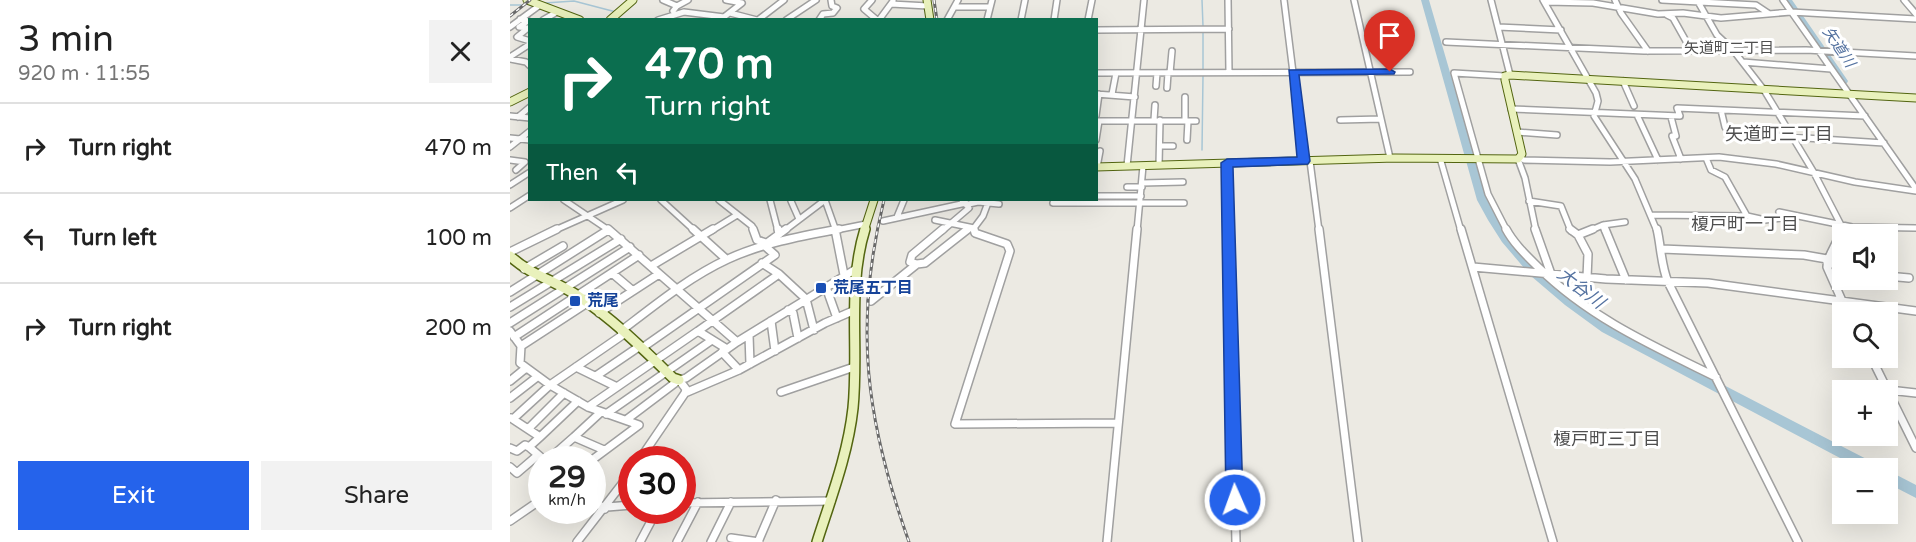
<!DOCTYPE html>
<html lang="en">
<head>
<meta charset="utf-8">
<style>
	body { margin:0; font-family:"Varela Round","Noto Sans JP",sans-serif; background:#f2f2f2; color:#222; height:100vh; display:flex; flex-direction:column; font-size:22px; white-space:nowrap }
	* { box-sizing:border-box; margin:0 }
	p { font-size:20px; color:#767676 }
	.icon { flex:none; width:33px; height:33px; fill:none; stroke:currentColor; stroke-width:2; stroke-linecap:round; stroke-linejoin:round }
	.map { position:relative; flex:1; overflow:hidden }
	.side { display:flex; flex-direction:column; background:#fff; width:510px }
	.side>* { flex:none }
	.hud { position:absolute; left:18px; top:18px; width:570px; height:183px; border-radius:0px; box-shadow:0 6px 24px #0002; background:#0b6e4f; color:#fff; overflow:hidden }
	.fabs { position:absolute; left:1322px; top:224px; display:grid; gap:12px }
	.fabs a { display:grid; place-items:center; width:66px; height:66px; border-radius:0px; background:#fff; box-shadow:0 6px 24px #0002; font-size:30px }
	.speed { position:absolute; left:18px; top:446px; display:flex; gap:12px; font-size:30px; font-weight:700; text-align:center }
	.speed>* { display:grid; place-content:center; width:78px; height:78px; border-radius:50%; background:#fff; box-shadow:0 6px 24px #0002; line-height:1 }
	.speed small { font-size:15px; font-weight:400 }
	.speed .limit { border:9px solid #d22; background:#fff; color:#111 }
	.pin { position:absolute; display:grid; place-items:center; width:51px; height:51px; color:#fff; margin:-62px -26px; border-radius:50% 50% 50% 0; rotate:-45deg; box-shadow:0 0 6px #0007 }
	.pin .icon { rotate:45deg }
	.me { position:absolute; width:66px; margin:-33px; rotate:358deg; stroke-linejoin:round; filter:drop-shadow(0 0 4px #0008) }
	.turn { display:flex; align-items:center; gap:21px; height:126px; padding:0 18px; font-size:27px }
	.turn .icon { width:78px; height:78px; stroke-width:2.5 }
	.turn b { display:block; font-size:42px; line-height:51px }
	.then { display:flex; align-items:center; height:57px; padding:0 18px; background:#0003; gap:12px; font-size:22px }
	.round { display:grid; place-items:center; flex:none; width:63px; height:63px; border-radius:0px; background:#f2f2f2 }
	.overview { display:flex; align-items:center; justify-content:space-between; height:102px; padding:0 18px }
	h1 { font-size:36px; font-weight:600; line-height:45px }
	.primary-button { display:flex; gap:12px; margin-top:auto; padding:12px 18px }
	.primary-button a { flex:1; height:69px; border-radius:0px; background:#2563eb; color:#fff; font-size:24px; font-weight:600; line-height:69px; text-align:center }
	.primary-button a+a { background:#f2f2f2; color:#222 }
	ul { padding:0; list-style:none }
	li { display:flex; align-items:center; gap:18px; height:90px; padding:0 18px; border-top:2px solid #e0e0e0 }
	li div { flex:1 }
	li b { display:block; font-size:22px }
	li em { font-style:normal }
	main { display:flex; flex:1; min-height:0 }
	.map>svg:first-child { display:block }
	.lines { fill:none; stroke-linecap:round; stroke-linejoin:round }
	.stream { stroke:#a8c6d5; stroke-width:1.5 }
	.river { fill:#a8c6d5; fill-rule:evenodd }
	.street-far1-casing { stroke:#a0a0a0; stroke-width:8 }
	.street-casing { stroke:#a0a0a0; stroke-width:10 }
	.secondary-far1-casing { stroke:#536511; stroke-width:9 }
	.secondary-casing { stroke:#536511; stroke-width:12 }
	.street-far1 { stroke:#fff; stroke-width:5 }
	.street { stroke:#fff; stroke-width:7 }
	.secondary-far1 { stroke:#e9f1bc; stroke-width:7 }
	.secondary { stroke:#e9f1bc; stroke-width:9 }
	.rail-casing { stroke:#6a6a6a; stroke-width:3 }
	.rail { stroke:#fff; stroke-width:1.5; stroke-dasharray:4; stroke-linecap:butt }
	.route { fill:#2563eb; stroke:#184099; stroke-width:1.5 }
	.transit-dot { fill:#1a4fb4; stroke:#fff; stroke-width:2 }
	.labels { text-anchor:middle; dominant-baseline:central; stroke-width:6; stroke-linejoin:round; paint-order:stroke }
	.far-water-label { font-size:15px; font-style:italic; fill:#5472a0; stroke:#fff }
	.far-neighbourhood-label { font-size:15px; fill:#4f4f4f; stroke:#fff }
	.transit-label { font-size:16px; font-weight:bold; fill:#164399; stroke:#fff; text-anchor:start }
	.neighbourhood-label { font-size:18px; fill:#4f4f4f; stroke:#fff }
	.water-label { font-size:18px; font-style:italic; fill:#5472a0; stroke:#fff }
</style>
</head>
<body>
<main>
<section class="side">
<div class="overview"><div><h1>3 min</h1><p>920 m · 11:55</p></div><a class="round"><svg class="icon" aria-label="close" viewBox="0 0 24 24"><path d="M6 6l12 12M18 6L6 18"/></svg></a></div>
<ul>
<li><svg class="icon" aria-label="right" viewBox="0 0 24 24"><path d="M7 20v-9h11M14 6l5 5-5 5"/></svg><div><b>Turn right</b></div><em>470 m</em></li>
<li><svg class="icon" aria-label="left" viewBox="0 0 24 24"><path d="M17 20v-9H6M10 6l-5 5 5 5"/></svg><div><b>Turn left</b></div><em>100 m</em></li>
<li><svg class="icon" aria-label="right" viewBox="0 0 24 24"><path d="M7 20v-9h11M14 6l5 5-5 5"/></svg><div><b>Turn right</b></div><em>200 m</em></li>
</ul>
<div class="primary-button"><a>Exit</a><a>Share</a></div>
</section>
<div class="map">
<svg width="1406" height="542" viewBox="0 0 1406 542">
	<rect width="100%" height="100%" fill="#eceae3"/>
	<g class="lines">
		<path class="stream" d="M692,0L693,26
			M35,3L64,1L106,12
			M0,5H11
			M693,31V71
			M692,150L693,76"/>
		<path class="river" d="M911,0H919L977,200L987,218L999,236L1029,270L1063,299L1100,326L1366,464L1367,468H1349L1092,332L1055,305L1021,276L992,242L978,220L967,200Z
			M1274,0H1282L1338,81L1337,83H1331Z
			M1377,470L1406,485V498L1377,483Z"/>
		<g class="street-far1-casing">
			<path id="street-far1" d="M153,0L167,6L163,11
				M362,0L354,9L367,20
				M718,0L719,72
				M774,0L794,161
				M844,0L880,158
				M981,0L1000,75
				M1033,0L1086,93L1088,101L1084,116L1125,179L1147,231
				M1105,0L1111,13L1138,51
				M1152,0L1246,5L1258,13
				M1187,0L1207,35L1223,50L1254,90L1303,171L1331,225V231
				M1273,0L1406,189
				M1394,0L1406,14
				M1036,2L1083,3L1148,14L1173,13L1211,18L1281,12L1406,19
				M381,4L418,6
				M167,6L178,0
				M445,7H480
				M220,13L247,20
				M1157,15L1163,18L1181,50
				M10,19L18,21L9,27L18,28L7,37L20,41
				M33,20L47,12
				M148,20L174,12L214,17L232,3L216,0
				M248,20L274,0
				M276,20L306,0
				M309,20L313,14L323,13L327,8L322,6L321,0
				M369,20L383,1
				M437,20L448,0
				M477,20L482,0
				M511,20L515,0
				M544,20L547,0
				M578,20L582,0
				M0,27L30,5
				M988,27L1051,30
				M586,30L719,29
				M936,42L1134,51L1296,50L1406,56
				M0,57L20,44
				M0,59L16,62L20,66
				M1233,62L1321,69
				M586,73L900,72
				M660,73L662,51
				M995,76L944,73L978,194L997,231
				M1113,81L1124,106
				M646,86L647,73
				M657,88L658,73
				M586,94L625,97
				M602,94L606,73
				M675,97V121
				M1001,109L1170,116L1167,108L1355,116
				M1211,110L1215,127L1219,133L1374,143
				M1127,115L1148,160
				M0,116L20,118
				M586,116L589,94
				M8,117L20,107
				M1161,117L1166,136H1162L1171,159
				M644,120L645,105
				M830,120L871,119
				M586,121H686
				M1007,132L1047,135
				M0,138L20,140
				M586,140L589,121
				M677,140L678,121
				M650,146H663
				M0,147L20,131
				M930,158L951,231
				M1011,158L1014,160L1100,162L1209,157L1266,164L1345,182L1406,191
				M1196,158L1201,170L1215,177L1237,216
				M1008,159L1015,178L1026,231
				M0,160L15,162L6,170
				M800,161L809,231
				M717,163L719,231
				M649,165L650,120
				M617,166L634,0
				M587,167L590,151
				M632,183L673,182
				M0,185L20,172
				M617,187H632
				M587,196H631
				M54,200L100,231
				M151,200L185,231
				M209,200L242,226L244,231
				M260,200L268,231
				M315,200L326,231
				M544,200L543,203H674
				M281,201L289,219
				M1019,201L1051,206L1061,231
				M459,204L468,202L489,204
				M0,208L20,195
				M1141,215L1237,216L1255,220L1272,218L1269,212L1342,227L1406,228
				M387,217L394,200
				M425,220L464,228L465,231
				M373,221L456,203
				M464,228L473,216L479,200
				M43,231L113,200
				M201,231L227,215
				M274,231L315,200
				M321,231L356,224
				M432,231L459,208L452,200
				M456,231L459,228
				M627,231L633,166
				M1079,231L1093,225
				M1095,231L1093,225L1115,222"/>
		</g>
		<g class="street-casing">
			<path id="street" d="M98,229L227,342
				M183,229L216,259
				M268,229L269,234
				M325,229L334,275
				M464,229L465,233L497,244L500,251L445,424L608,423
				M719,229L726,542
				M809,229L848,542
				M951,229L1043,542
				M996,229C1004,244 1017,256 1029,268C1080,318 1143,346 1206,377
				M1025,229L1041,274
				M1060,229L1068,235
				M1095,229L1116,280
				M1147,229C1151,246 1151,266 1158,282L1288,542
				M1331,229C1329,243 1317,254 1317,267L1337,312
				M257,243L276,229
				M1152,249L1294,255L1317,259
				M0,252L47,229
				M1317,262L1332,268
				M407,264L400,262L402,255L433,229
				M141,266L203,229
				M963,267L1096,279L1198,283L1406,311
				M14,269L53,246
				M102,273L123,291
				M269,274L296,299L304,330
				M1377,276L1399,278
				M1077,278L1078,254L1068,235L1083,229
				M316,287L327,318
				M0,292L98,230
				M361,301L407,264L415,263L458,229
				M0,307L111,239
				M278,310L283,313L288,338
				M89,313L149,274
				M261,321L265,351
				M0,323L120,247
				M0,331L11,346L10,363L40,385L78,407L129,425L82,460
				M111,331C145,305 179,277 218,259C253,243 292,236 329,229
				M188,331L269,274L252,263
				M239,335L240,364
				M4,337L129,255
				M11,346L77,303
				M132,348L265,255L256,247V243L247,240L243,229
				M212,352L229,370
				M1361,357L1406,448
				M66,367L107,387
				M86,376L130,346
				M0,381L16,368
				M1379,390L1406,393
				M271,392L344,367
				M175,393L229,370L315,323L345,310
				M0,398L27,377
				M78,407L188,331L217,349
				M96,414L202,340
				M1,418L30,437L19,447L33,459
				M3,419L40,385L114,334
				M116,420L169,380L176,378L227,342L346,269
				M18,429L54,393
				M30,437L68,401
				M64,437L91,412
				M0,448L7,451L15,445L19,447
				M39,459L64,437L94,450
				M130,459L175,393L176,389L169,380
				M0,467L7,473L28,455
				M82,500L95,509
				M172,503L321,501
				M97,507L122,505
				M0,521L32,499
				M221,538L249,542
				M67,542L122,471
				M130,542L147,510
				M167,542L188,502
				M201,542L221,502
				M248,542L266,500
				M597,542L627,229"/>
		</g>
		<g class="secondary-far1-casing">
			<path id="secondary-far1" d="M17,0L70,20
				M417,0L420,20
				M100,20L123,0
				M0,102L20,92
				M586,167L885,158L1008,159L1012,154L995,80V76L1000,75L1406,98
				M354,231L364,200"/>
		</g>
		<g class="secondary-casing">
			<path id="secondary" d="M0,256C20,275 46,281 68,296C103,319 133,349 163,378L169,380
				M307,542C321,498 338,454 343,408C349,349 337,287 355,229"/>
		</g>
		<use href="#street-far1" class="street-far1"/>
		<use href="#street" class="street"/>
		<use href="#secondary-far1" class="secondary-far1"/>
		<use href="#secondary" class="secondary"/>
		<g class="rail-casing">
			<path id="rail" d="M424,0L427,20
				M0,16L20,0
				M374,200C343,326 356,421 399,542"/>
		</g>
		<use href="#rail" class="rail"/>
	</g>
	<path class="route" d="M880,69L885,72L884,74L789,75L800,161L798,164L723,167L733,500L731,506L725,508L719,506L716,500L711,163L717,159L787,157L779,70Z"/>
	<g class="transit-dot">
		<rect x="305" y="282" width="12" height="12" rx="3"/>
		<rect x="59" y="295" width="12" height="12" rx="3"/>
	</g>
	<g class="labels">
		<g class="far-water-label">
			<text transform="translate(1329 47) rotate(56)">矢道川</text>
		</g>
		<g class="far-neighbourhood-label">
			<text x="1219" y="48">矢道町二丁目</text>
		</g>
		<g class="transit-label">
			<text x="323" y="288">荒尾五丁目</text>
			<text x="77" y="301">荒尾</text>
		</g>
		<g class="neighbourhood-label">
			<text x="1269" y="134">矢道町三丁目</text>
			<text x="1235" y="224">榎戸町一丁目</text>
			<text x="1097" y="439">榎戸町三丁目</text>
		</g>
		<g class="water-label">
			<text transform="translate(1071 288) rotate(38)">大谷川</text>
		</g>
	</g>
</svg>
<div class="fabs">
<a><svg class="icon" aria-label="sound" viewBox="0 0 24 24"><path d="M4 9h4l5-4v14l-5-4H4zM17 9q2 3 0 6"/></svg></a>
<a><svg class="icon" aria-label="search" viewBox="0 0 24 24"><circle cx="10" cy="10" r="6"/><path d="M15 15l6 6"/></svg></a>
<a>+</a>
<a>−</a>
</div>
<div class="speed"><div>29<small>km/h</small></div><div class="limit">30</div></div>
<div class="pin" style="left:880px;top:72px;background:#d93025"><svg class="icon" aria-label="arrive" viewBox="0 0 24 24"><path d="M6 21V4h12l-3 4 3 4H6"/></svg></div>
<svg class="me" style="left:725px;top:500px" viewBox="-20 -20 40 40"><circle r="17" fill="#2563eb" stroke="#fff" stroke-width="3"/><path d="M0-11L8 9 0 5-8 9z" fill="#fff"/></svg>
<div class="hud">
<div class="turn"><svg class="icon" aria-label="right" viewBox="0 0 24 24"><path d="M7 20v-9h11M14 6l5 5-5 5"/></svg><div><b>470 m</b>Turn right</div></div>
<div class="then">Then<svg class="icon" aria-label="left" viewBox="0 0 24 24"><path d="M17 20v-9H6M10 6l-5 5 5 5"/></svg></div>
</div>
</div>
</main>
</body>
</html>
